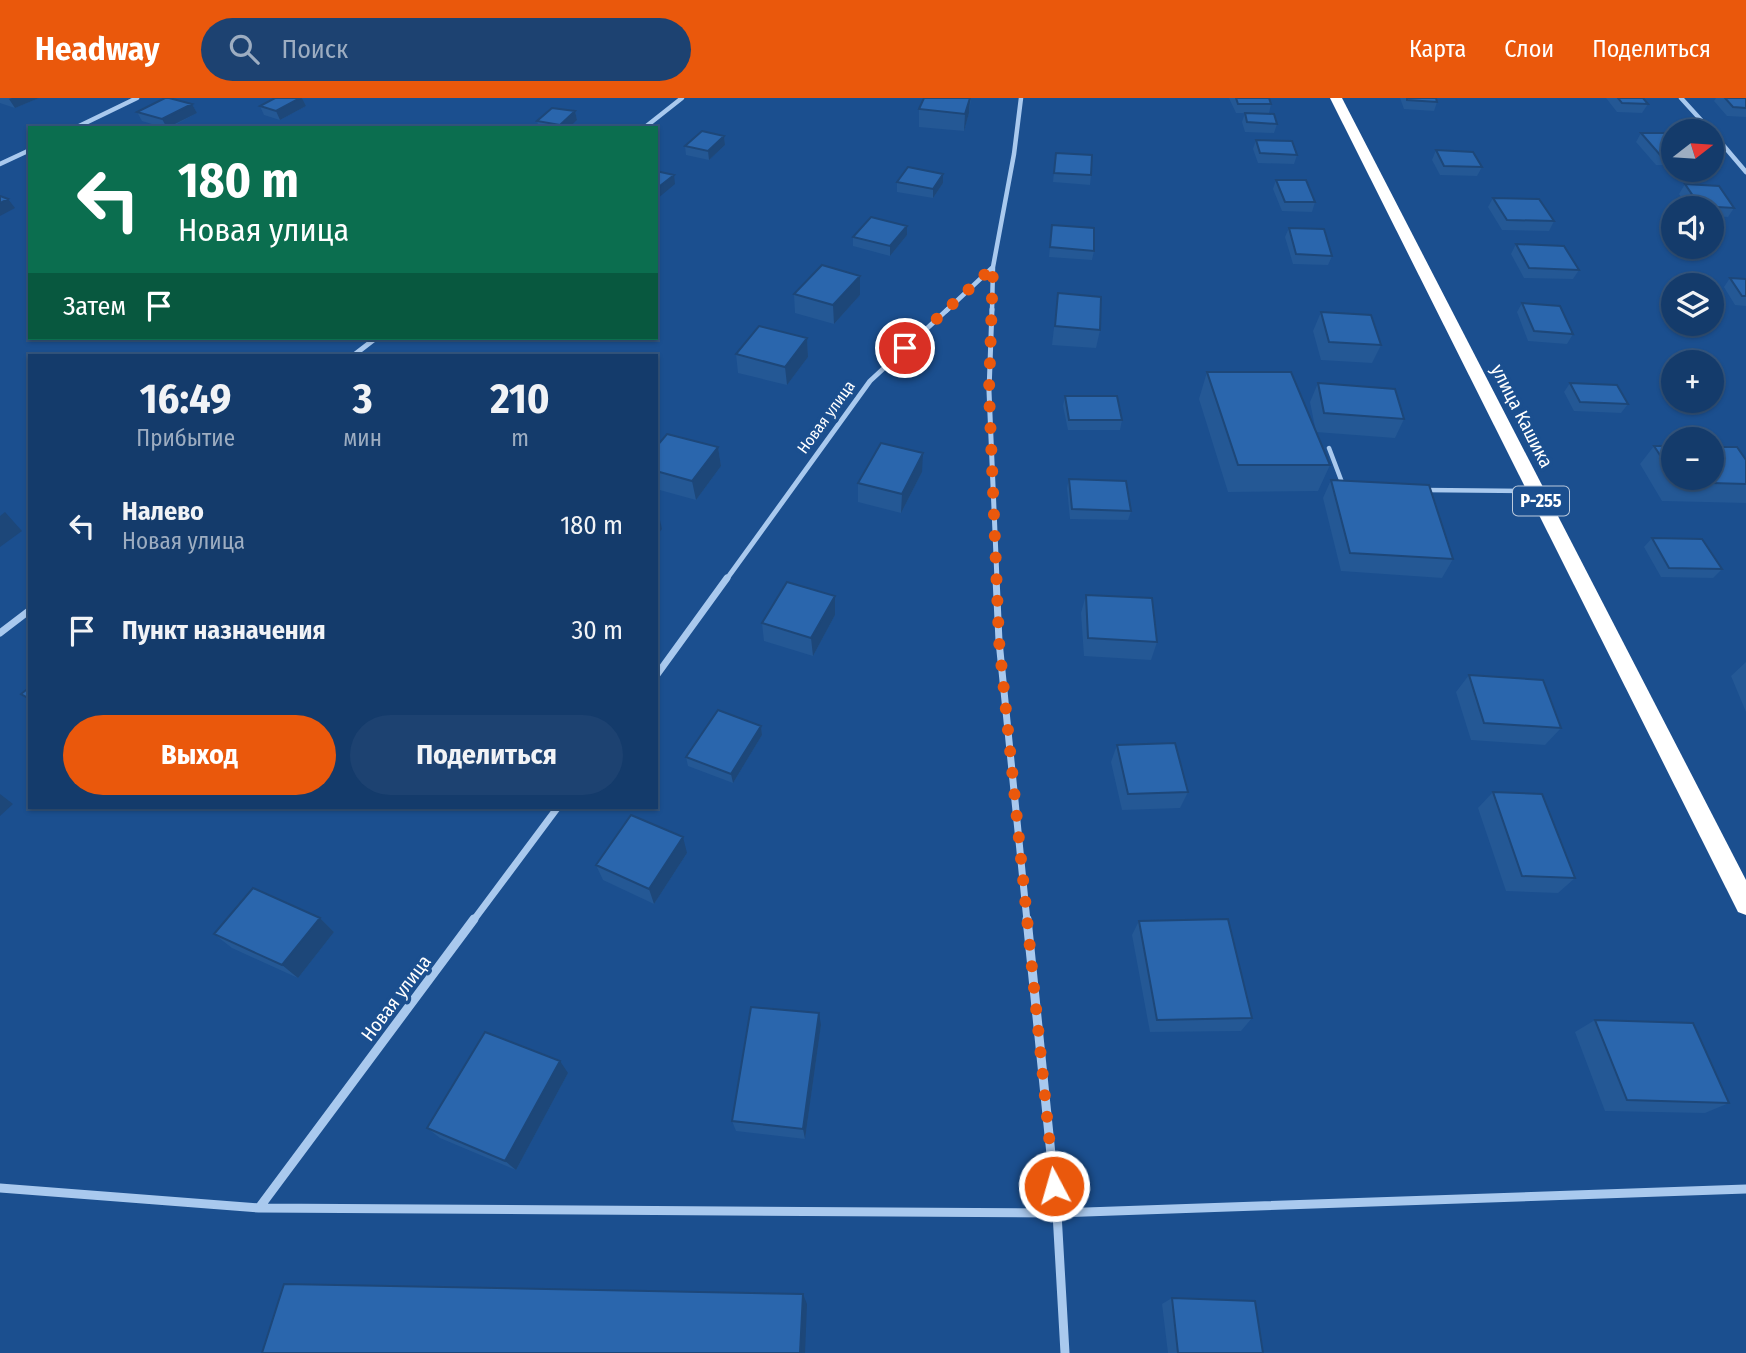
<!DOCTYPE html>
<html lang="ru">
<head>
<meta charset="utf-8">
<style>
	body { margin:0; font-family:"Fira Sans Condensed",sans-serif; background:#1d4271; color:#f1f3f6; height:100vh; display:flex; flex-direction:column; font-size:26px; white-space:nowrap }
	* { box-sizing:border-box; margin:0 }
	p { font-size:23px; color:#9dadc1 }
	.icon { flex:none; width:38px; height:38px; fill:none; stroke:currentColor; stroke-width:2; stroke-linecap:round; stroke-linejoin:round }
	.map { position:relative; flex:1; overflow:hidden }
	.side { position:absolute; left:28px; top:256px; width:630px; height:455px; display:flex; flex-direction:column; background:#143b6b; border-radius:0px; box-shadow:0 2px 5px #0004,0 0 0 2px #33557e }
	.side>* { flex:none }
	.hud { position:absolute; left:28px; top:28px; width:630px; height:214px; border-radius:0px; box-shadow:0 2px 5px #0004,0 0 0 2px #33557e; background:#0b6e4f; color:#fff; overflow:hidden }
	.needle { width:46px; rotate:73deg }
	.controls { position:absolute; left:1661px; top:21px; display:grid; gap:14px }
	.controls a { display:grid; place-items:center; width:63px; height:63px; border-radius:50%; background:#143b6b; box-shadow:0 2px 5px #0004,0 0 0 2px #33557e; font-size:35px }
	.pin { position:absolute; display:grid; place-items:center; width:60px; height:60px; color:#fff; margin:-30px; border:4px solid #fff; border-radius:50%; box-shadow:0 2px 7px #0007 }
	.me { position:absolute; width:77px; margin:-38px; rotate:354deg; stroke-linejoin:round; filter:drop-shadow(0 0 5px #0008) }
	.turn { display:flex; align-items:center; gap:24px; height:147px; padding:0 35px; font-size:32px }
	.turn .icon { width:91px; height:91px; stroke-width:2.5 }
	.turn b { display:block; font-size:49px; line-height:60px }
	.then { display:flex; align-items:center; height:66px; padding:0 35px; background:#0003; gap:14px; font-size:26px }
	.eta { display:flex; justify-content:space-evenly; align-items:center; height:119px; text-align:center }
	.eta b { font-size:42px; font-weight:700; line-height:49px }
	.primary-button { display:flex; gap:14px; margin-top:auto; padding:14px 35px }
	.primary-button a { flex:1; height:80px; border-radius:42px; background:#ea580c; color:#fff; font-size:28px; font-weight:700; line-height:80px; text-align:center }
	.primary-button a+a { background:#1d4271; color:#f1f3f6 }
	ul { padding:0; list-style:none }
	li { display:flex; align-items:center; gap:21px; height:105px; padding:0 35px }
	li div { flex:1 }
	li b { display:block; font-size:26px }
	li em { font-style:normal }
	header { display:flex; align-items:center; gap:42px; box-sizing:border-box; height:98px; padding:0 35px; background:#ea580c; color:#fff }
	header strong { font-size:33px }
	nav { display:flex; gap:38px; margin-inline-start:auto; font-size:24px }
	.search { width:490px; height:63px; background:#1d4271; display:flex; align-items:center; gap:18px; box-sizing:border-box; padding:0 24px; border-radius:38px; color:#9dadc1; font-size:26px }
	.map>svg:first-child { display:block }
	.lines { fill:none; stroke-linecap:round; stroke-linejoin:round }
	.lane { stroke:#a9c9ee; stroke-width:4.5 }
	.street-far3 { stroke:#a9c9ee; stroke-width:4.5 }
	.street-far2 { stroke:#a9c9ee; stroke-width:5 }
	.street-far1 { stroke:#a9c9ee; stroke-width:7 }
	.street { stroke:#a9c9ee; stroke-width:9 }
	.highway { fill:#fff; fill-rule:evenodd }
	.wall { fill:#245895 }
	.shaded-wall { fill:#1d4779 }
	.building { fill:#2a66ad; stroke:#1d4779; stroke-width:2 }
	.route { stroke:#ea580c; stroke-width:12; stroke-dasharray:0 21.6 }
	.labels { text-anchor:middle; dominant-baseline:central; stroke-width:7; stroke-linejoin:round; paint-order:stroke }
	.far-street-label { font-size:16px; fill:#fff; stroke:#1b4f8f }
	.shield { fill:#1b4f8f; stroke:#bbcadd; stroke-width:2 }
	.shield-label { font-size:18px; font-weight:bold; fill:#fff }
	.street-label { font-size:19px; fill:#fff; stroke:#1b4f8f }
</style>
</head>
<body>
<header>
<strong>Headway</strong>
<div class="search"><svg class="icon" aria-label="search" viewBox="0 0 24 24"><circle cx="10" cy="10" r="6"/><path d="M15 15l6 6"/></svg>Поиск</div>
<nav><a>Карта</a><a>Слои</a><a>Поделиться</a></nav>
</header>
<div class="map">
<svg width="1746" height="1255" viewBox="0 0 1746 1255">
	<rect width="100%" height="100%" fill="#1b4f8f"/>
	<g class="lines">
		<path class="lane" d="M1329,350L1343,387
			M1424,392L1533,393"/>
		<path class="street-far3" d="M1681,0L1711,33
			M75,30L137,0
			M644,30L682,0
			M1712,34L1746,74
			M0,66L30,52
			M946,213L993,169L1014,56L1021,0
			M992,213L993,169"/>
		<path class="street-far2" d="M992,211L989,293L997,482
			M354,257L376,240
			M726,482L870,283L948,211"/>
		<path class="street-far1" d="M996,480L999,543L1027,823
			M0,535L30,512
			M656,578L727,480
			M473,823L558,709"/>
		<path class="street" d="M1027,821L1057,1115L1065,1255
			M0,1090L259,1110L1057,1115L1746,1091
			M259,1110L474,821"/>
		<path class="highway" d="M1330,0H1342L1746,782V817L1738,814Z"/>
	</g>
	<path class="wall" d="M0,0H39L15,10L0,5Z
		M275,0H302L306,8L280,22L264,17L260,8Z
		M924,0H971L969,15L964,33L919,29V11Z
		M1229,0H1269L1271,6L1269,15H1245L1277,26L1274,35L1245,34L1242,24L1245,15H1236Z
		M1400,0H1436L1437,4L1434,13L1404,11Z
		M1606,0H1643L1648,6L1642,15L1617,14Z
		M1716,0H1746V19L1727,18L1714,3Z
		M192,6L197,15L169,30H165L142,23L137,14Z
		M575,13L577,22L569,30H539L537,23Z
		M1641,35L1673,36V67H1656L1636,44Z
		M724,38L725,47L709,62L686,57L685,48Z
		M1256,42L1297,57L1294,66L1258,65L1253,51Z
		M1436,52L1482,69L1477,78L1440,77L1432,62Z
		M1056,55L1091,77L1090,87L1053,84Z
		M1276,82L1315,104L1312,114L1282,113L1273,91Z
		M897,84L943,85L933,100L897,94Z
		M1685,86L1734,110L1728,119L1712,118V110H1689L1679,96Z
		M1493,100L1554,123L1549,133L1502,132L1488,109Z
		M1052,127L1094,153L1092,162L1049,159Z
		M1289,130L1332,158L1328,167L1293,166L1285,139Z
		M907,137L890,158L853,148V139Z
		M1516,146L1579,172L1573,181L1524,180L1511,156Z
		M860,178V197L834,226L795,215L794,196Z
		M1730,180L1746,181V208L1735,207L1724,189Z
		M1058,195L1100,232L1096,250L1052,247Z
		M1522,205L1573,236L1567,246L1528,243L1517,214Z
		M1321,214L1381,247L1372,265L1321,262L1313,233Z
		M478,240H495L491,244Z
		M807,240L808,259L787,287L738,275L736,256Z
		M1207,274L1316,334L1310,304L1318,285L1404,321L1395,340L1316,334L1330,367L1318,393L1228,394L1199,301Z
		M1570,285L1628,306L1621,315L1574,313L1564,294Z
		M1065,298L1122,322L1120,332H1068L1063,308Z
		M1654,348H1673V380H1712L1746,362V405L1662,403L1640,366Z
		M656,349H718L721,368L696,402L656,391Z
		M922,374L901,415L858,404V385Z
		M1069,381L1131,413L1128,422L1070,421L1067,390Z
		M1331,382L1453,461L1442,480L1341,473L1323,400Z
		M1652,440L1722,471L1713,480L1661,479L1644,449Z
		M1086,497L1157,544L1151,562L1084,558L1081,515Z
		M835,498V517L813,558L764,543L762,525Z
		M1746,564V614L1731,578Z
		M1469,577L1561,630L1545,647L1471,642L1456,594Z
		M761,628L762,637L733,685L688,668L686,659Z
		M1117,647L1188,694L1180,710L1122,712L1111,664Z
		M1493,694L1575,780L1558,795L1506,793L1478,710Z
		M687,755L654,806L603,782L596,767Z
		M320,820L334,834L298,880L232,850L214,836Z
		M1139,823L1252,920L1241,933L1150,934L1132,837Z
		M1595,922L1729,1005L1705,1015L1605,1013L1575,934Z
		M821,927L805,1041L736,1033L732,1023Z
		M568,975L516,1072L440,1040L427,1030Z
		M1172,1200L1263,1255H1168L1162,1206Z"/>
	<path class="shaded-wall" d="M12,0H39L15,10L9,1Z
		M300,0H302L306,8L280,22L276,13Z
		M970,0L969,15L964,33L965,16Z
		M192,6L197,15L167,30L162,21Z
		M575,13L577,22L569,30H560V27Z
		M724,38L725,47L709,62L708,53Z
		M943,76V85L933,100V91Z
		M674,77L675,86L657,101L656,91Z
		M8,101L15,110L0,118V105Z
		M907,128V137L890,158V148Z
		M860,178V197L834,226L833,207Z
		M807,240L808,259L787,287L785,269Z
		M718,349L721,368L696,402L692,383Z
		M923,355L922,374L901,415L902,396Z
		M5,414L22,433L0,449V418Z
		M660,422L662,431L656,438V426Z
		M835,498V517L813,558L811,540Z
		M761,628L762,637L733,685L731,676Z
		M0,696L13,706L0,718Z
		M683,739L687,755L654,806L649,791Z
		M320,820L334,834L298,880L282,867Z
		M819,915L821,927L805,1041L803,1031Z
		M560,963L568,975L516,1072L505,1063Z
		M803,1196L807,1206L805,1255H800Z"/>
	<path class="building" d="M165,0H169L192,6L162,21L137,14Z
		M275,0H300L276,13L260,8Z
		M924,0H970L965,16L919,11Z
		M1236,0H1269L1271,6H1238Z
		M1407,0H1436L1437,4L1407,2Z
		M1618,0H1643L1648,6L1622,5Z
		M1725,0H1746V10L1733,9Z
		M552,10L575,13L560,27L537,23Z
		M1245,15L1274,16L1277,26L1247,24Z
		M702,33L724,38L708,53L685,48Z
		M1641,35H1672L1673,58H1661Z
		M1256,42L1292,43L1297,57L1260,55Z
		M1436,52L1473,54L1482,69L1444,68Z
		M1056,55L1092,57L1091,77L1054,75Z
		M908,69L943,76L933,91L897,84Z
		M656,73L674,77L656,91Z
		M1276,82H1306L1315,104H1285Z
		M1685,86L1719,88L1734,110L1700,108Z
		M0,98L8,101L0,105Z
		M1493,100L1539,101L1554,123L1507,122Z
		M871,119L907,128L890,148L853,139Z
		M1052,127L1094,130V153L1050,149Z
		M1289,130L1324,131L1332,158L1296,156Z
		M1516,146L1564,148L1579,172L1529,170Z
		M822,167L860,178L833,207L794,196Z
		M1730,180L1746,181V198H1742Z
		M1058,195L1101,199L1100,232L1055,228Z
		M1522,205L1560,208L1573,236L1534,233Z
		M1321,214L1371,217L1381,247L1329,244Z
		M759,228L807,240L785,269L736,256Z
		M1207,274H1291L1330,367H1238Z
		M1318,285L1395,291L1404,321L1324,315Z
		M1570,285L1617,287L1628,306L1580,304Z
		M1065,298H1117L1122,322H1069Z
		M667,336L718,349L692,383L656,373V349Z
		M881,345L923,355L902,396L858,385Z
		M1654,348H1673V377Z
		M1712,349H1737L1746,362V386L1677,384L1675,380H1712Z
		M1069,381L1126,383L1131,413L1072,411Z
		M1331,382L1429,387L1453,461L1350,455Z
		M1652,440L1702,441L1722,471L1669,470Z
		M787,484L835,498L811,540L762,525Z
		M1086,497L1152,500L1157,544L1088,540Z
		M1469,577L1543,582L1561,630L1484,625Z
		M30,589V601L21,596Z
		M718,612L761,628L731,676L686,659Z
		M1175,645L1188,694L1128,696L1117,647Z
		M1493,694L1542,696L1575,780L1522,778Z
		M631,717L683,739L649,791L596,767Z
		M253,790L320,820L282,867L214,836Z
		M1228,821L1252,920L1157,922L1139,823Z
		M751,909L819,915L803,1031L732,1023Z
		M1595,922L1693,925L1729,1005L1627,1002Z
		M485,934L560,963L505,1063L427,1030Z
		M284,1186L803,1196L800,1255H262Z
		M1172,1200L1255,1203L1263,1255H1178Z"/>
	<g class="lines">
		<path class="route" d="M905,250L993,169L989,293L999,543L1054,1088"/>
	</g>
	<g class="labels">
		<g class="far-street-label">
			<text transform="translate(826 319) rotate(-54)">Новая улица</text>
		</g>
		<rect class="shield" x="1513" y="388.5" width="56" height="29" rx="5"/>
		<g class="shield-label">
			<text x="1541" y="403">Р-255</text>
		</g>
		<g class="street-label">
			<text transform="translate(1522 318) rotate(63)">улица Кашика</text>
			<text transform="translate(396 900) rotate(-53)">Новая улица</text>
		</g>
	</g>
</svg>
<div class="controls">
<a><svg class="needle" viewBox="-14 -14 28 28"><path d="M0-13l5 13h-10z" fill="#e53935"/><path d="M0 13l5-13h-10z" fill="#9dadc1"/></svg></a>
<a><svg class="icon" aria-label="sound" viewBox="0 0 24 24"><path d="M4 9h4l5-4v14l-5-4H4zM17 9q2 3 0 6"/></svg></a>
<a><svg class="icon" aria-label="layers" viewBox="0 0 24 24"><path d="M12 4l9 5-9 5-9-5zM3 14l9 5 9-5"/></svg></a>
<a>+</a>
<a>−</a>
</div>
<div class="pin" style="left:905px;top:250px;background:#d93025"><svg class="icon" aria-label="arrive" viewBox="0 0 24 24"><path d="M6 21V4h12l-3 4 3 4H6"/></svg></div>
<svg class="me" style="left:1054px;top:1088px" viewBox="-20 -20 40 40"><circle r="17" fill="#ea580c" stroke="#fff" stroke-width="3"/><path d="M0-11L8 9 0 5-8 9z" fill="#fff"/></svg>
<div class="hud">
<div class="turn"><svg class="icon" aria-label="left" viewBox="0 0 24 24"><path d="M17 20v-9H6M10 6l-5 5 5 5"/></svg><div><b>180 m</b>Новая улица</div></div>
<div class="then">Затем<svg class="icon" aria-label="arrive" viewBox="0 0 24 24"><path d="M6 21V4h12l-3 4 3 4H6"/></svg></div>
</div>
<section class="side">
<div class="eta">
<div><b>16:49</b><p>Прибытие</p></div>
<div><b>3</b><p>мин</p></div>
<div><b>210</b><p>m</p></div>
</div>
<ul>
<li><svg class="icon" aria-label="left" viewBox="0 0 24 24"><path d="M17 20v-9H6M10 6l-5 5 5 5"/></svg><div><b>Налево</b><p>Новая улица</p></div><em>180 m</em></li>
<li><svg class="icon" aria-label="arrive" viewBox="0 0 24 24"><path d="M6 21V4h12l-3 4 3 4H6"/></svg><div><b>Пункт назначения</b></div><em>30 m</em></li>
</ul>
<div class="primary-button"><a>Выход</a><a>Поделиться</a></div>
</section>
</div>
</body>
</html>
